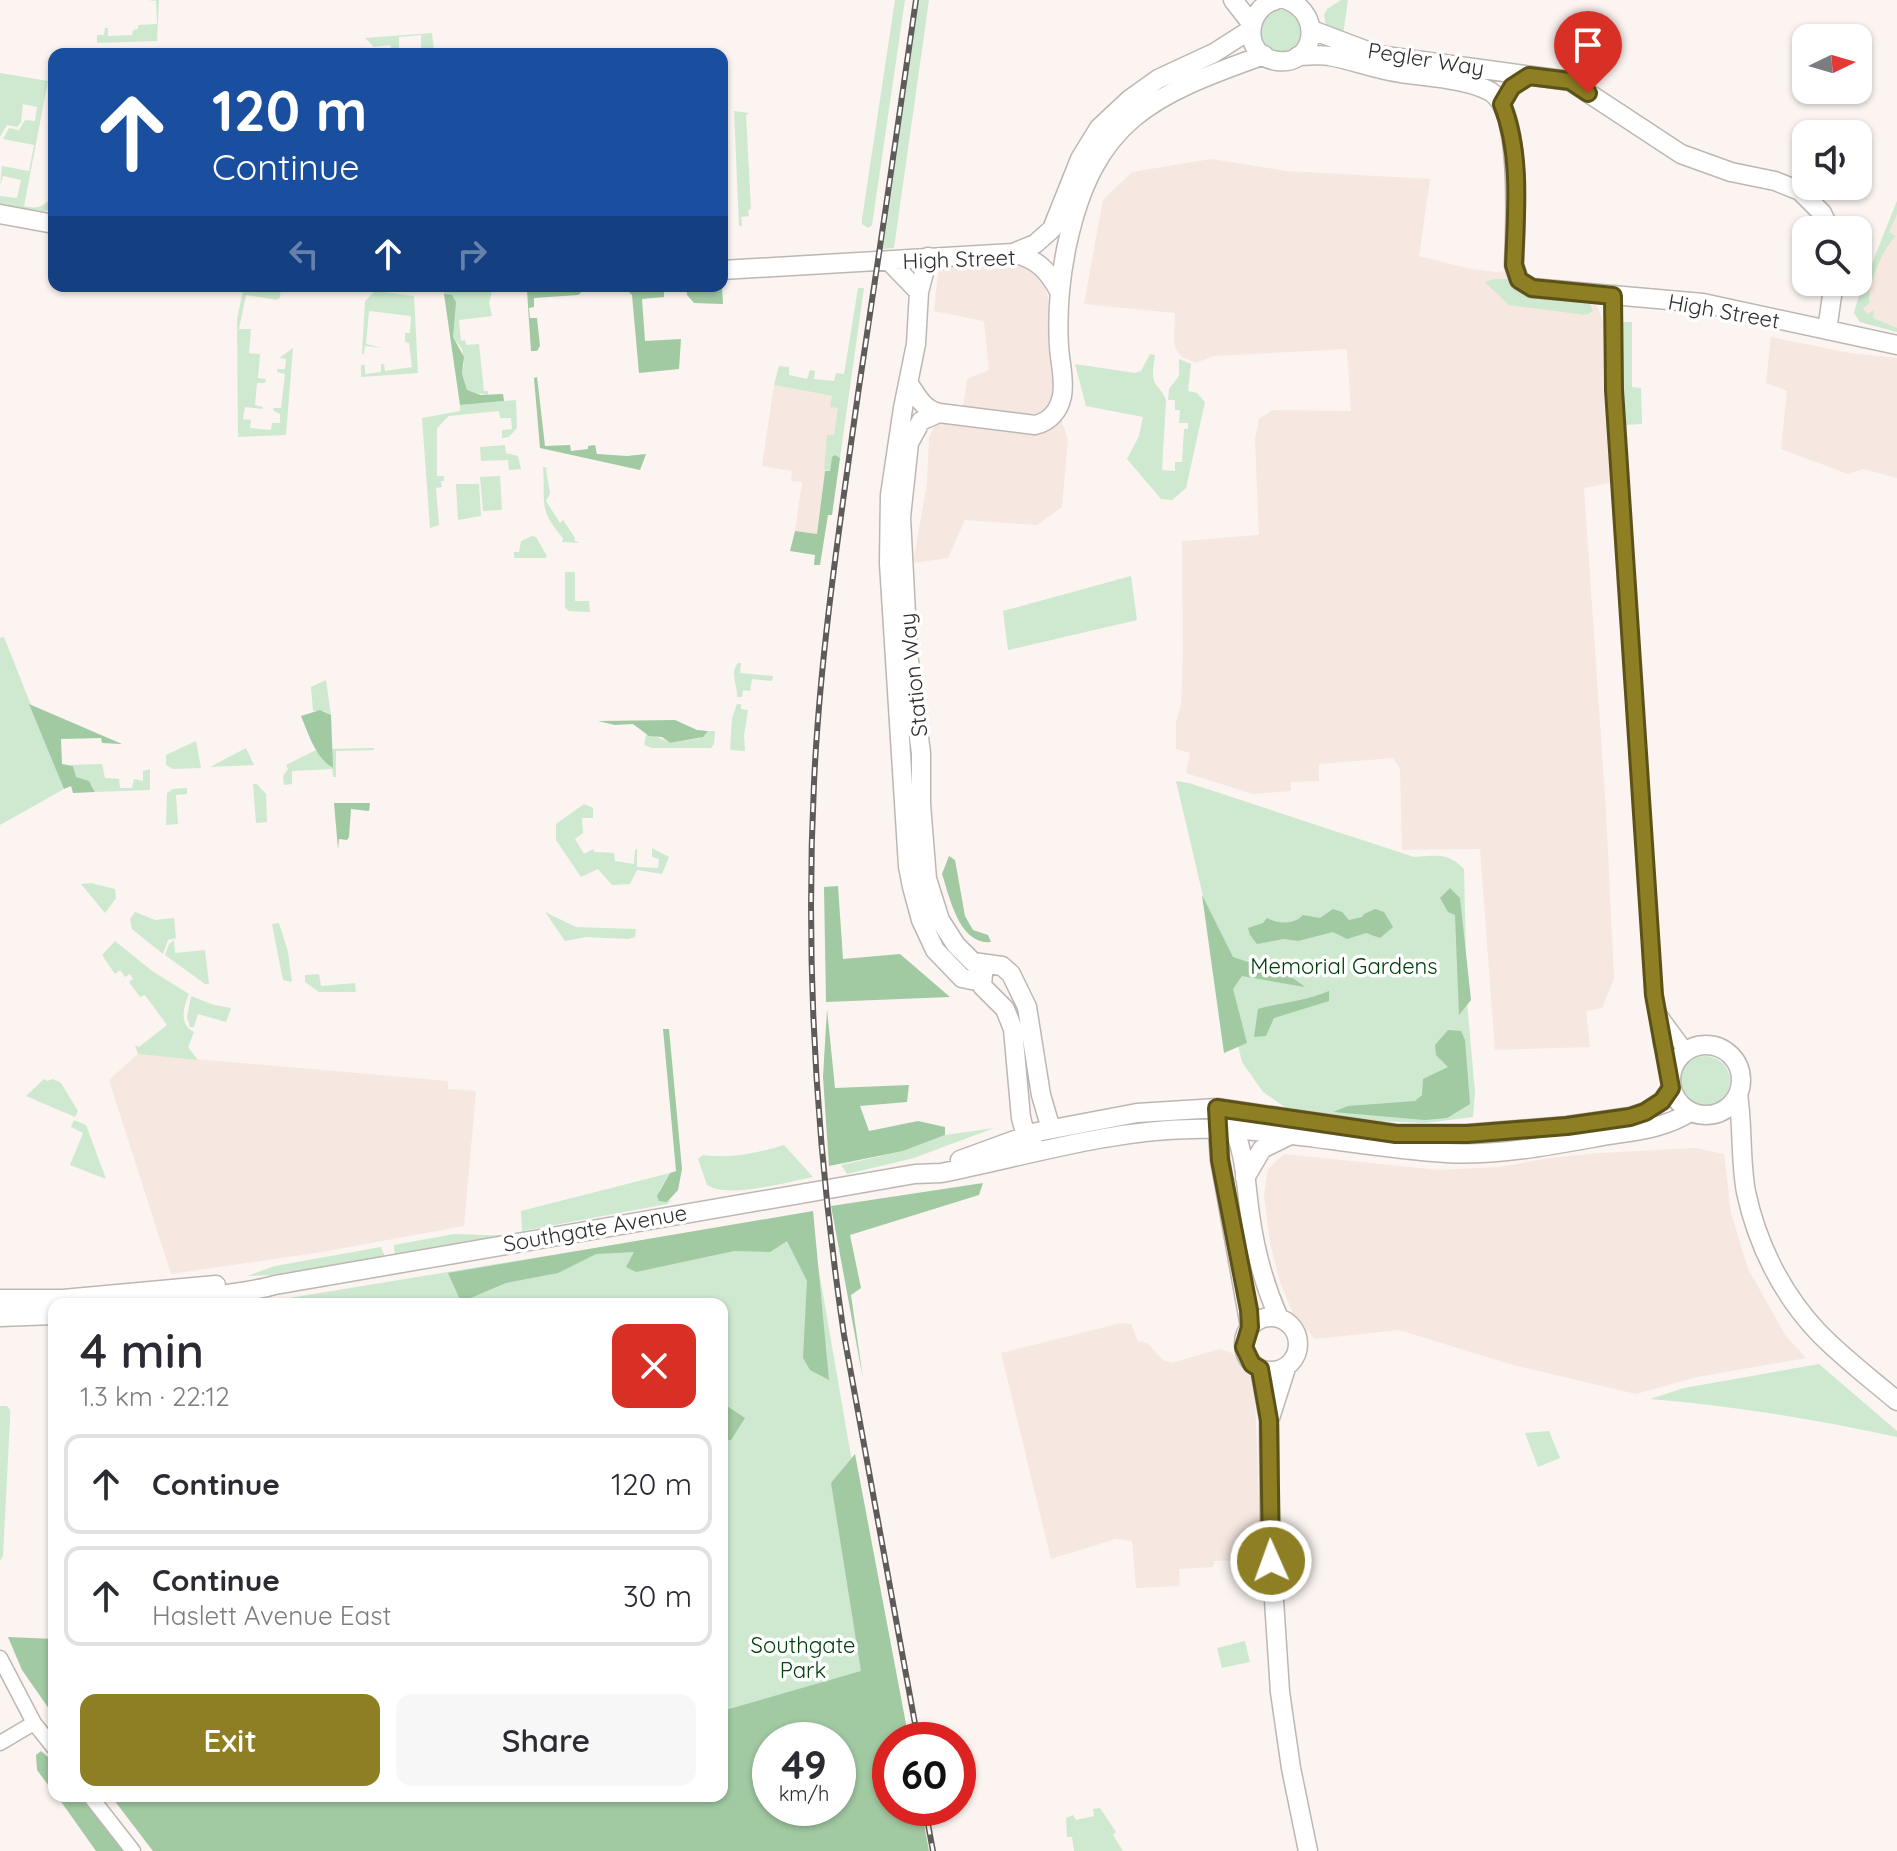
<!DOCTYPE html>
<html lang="en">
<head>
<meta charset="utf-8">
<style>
	body { margin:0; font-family:Quicksand,sans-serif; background:#f7f7f7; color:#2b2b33; height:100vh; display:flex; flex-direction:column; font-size:30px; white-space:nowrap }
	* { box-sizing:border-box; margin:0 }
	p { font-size:26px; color:#7c7c81 }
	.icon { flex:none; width:44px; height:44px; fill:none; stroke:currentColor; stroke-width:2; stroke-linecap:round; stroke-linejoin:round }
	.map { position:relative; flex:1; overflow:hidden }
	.drawer { position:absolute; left:48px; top:1298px; width:680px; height:504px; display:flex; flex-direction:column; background:#fff; border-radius:16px; box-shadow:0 2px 6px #0004 }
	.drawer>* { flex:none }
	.top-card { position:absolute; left:48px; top:48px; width:680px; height:244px; border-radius:16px; box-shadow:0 2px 6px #0004; background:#1a4fa0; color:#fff; overflow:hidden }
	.needle { width:52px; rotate:85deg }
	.tools { position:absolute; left:1792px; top:24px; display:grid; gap:16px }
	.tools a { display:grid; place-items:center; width:80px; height:80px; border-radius:16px; background:#fff; box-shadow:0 2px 6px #0004; font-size:40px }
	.speed { position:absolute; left:752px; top:1722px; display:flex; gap:16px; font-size:40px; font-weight:700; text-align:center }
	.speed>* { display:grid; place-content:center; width:104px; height:104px; border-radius:50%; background:#fff; box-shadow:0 2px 6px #0004; line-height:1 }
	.speed small { font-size:20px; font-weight:400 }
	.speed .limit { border:12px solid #d22; background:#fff; color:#111 }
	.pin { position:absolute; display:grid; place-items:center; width:68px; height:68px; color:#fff; margin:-82px -34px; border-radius:50% 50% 50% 0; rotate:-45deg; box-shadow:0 0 8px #0007 }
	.pin .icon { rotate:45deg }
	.me { position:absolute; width:88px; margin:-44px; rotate:358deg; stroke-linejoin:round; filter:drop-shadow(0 0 6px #0008) }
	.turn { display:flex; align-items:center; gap:28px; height:168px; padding:0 32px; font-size:36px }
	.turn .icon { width:104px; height:104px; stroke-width:2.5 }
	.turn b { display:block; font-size:56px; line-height:68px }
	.lanes { display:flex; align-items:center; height:76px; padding:0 32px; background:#0003; justify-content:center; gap:40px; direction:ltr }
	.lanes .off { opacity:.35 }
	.round { display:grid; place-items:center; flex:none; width:84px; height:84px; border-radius:16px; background:#f7f7f7 }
	.summary { display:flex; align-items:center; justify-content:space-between; height:136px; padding:0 32px }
	h1 { font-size:48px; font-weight:600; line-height:60px }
	.action { display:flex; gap:16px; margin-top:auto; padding:16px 32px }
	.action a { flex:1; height:92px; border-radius:16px; background:#8e7e24; color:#fff; font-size:32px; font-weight:600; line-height:92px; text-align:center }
	.action a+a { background:#f7f7f7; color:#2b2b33 }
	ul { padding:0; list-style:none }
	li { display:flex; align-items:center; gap:24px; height:100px; margin:0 16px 12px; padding:0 16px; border:4px solid #e1e1e2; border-radius:16px }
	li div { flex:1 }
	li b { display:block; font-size:30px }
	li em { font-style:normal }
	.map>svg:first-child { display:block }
	.built { fill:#f6e7e1 }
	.green { fill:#cee9cf; fill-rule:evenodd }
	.forest { fill:#a1c9a2; fill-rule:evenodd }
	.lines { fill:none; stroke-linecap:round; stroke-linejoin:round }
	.tertiary-casing { stroke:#bdb7b4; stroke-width:17 }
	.primary-casing { stroke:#bdb7b4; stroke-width:21 }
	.tertiary { stroke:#fff; stroke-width:14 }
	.primary { stroke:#fff; stroke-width:18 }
	.rail-casing { stroke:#5e5b58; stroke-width:6 }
	.rail { stroke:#fff; stroke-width:3; stroke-dasharray:9; stroke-linecap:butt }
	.route-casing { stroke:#5c5217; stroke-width:20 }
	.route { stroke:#8e7e24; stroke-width:14 }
	.labels { text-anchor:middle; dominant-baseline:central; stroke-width:7; stroke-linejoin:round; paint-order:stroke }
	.street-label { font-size:22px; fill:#302e2c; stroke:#fff }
	.park-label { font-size:22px; fill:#01400e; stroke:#fff }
</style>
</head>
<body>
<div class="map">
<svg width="1897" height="1851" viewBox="0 0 1897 1851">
	<rect width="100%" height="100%" fill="#fbf4f1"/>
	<path class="built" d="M1211,159L1286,171L1430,179L1419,256L1471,269L1496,272L1507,271L1519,280L1590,297L1598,308L1603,321V379L1610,483L1584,488L1606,811L1614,979L1602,1008L1586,1011L1590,1047L1495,1050L1480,849L1402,850L1400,769L1393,758L1319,764V781L1291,782V791L1253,794L1186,773L1190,753L1176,749V723L1181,705L1183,654L1182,541L1259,535L1255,439L1259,419L1272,410L1351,411L1347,349L1213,356L1196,363L1182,357L1176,349L1174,341L1175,313L1084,304L1103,200L1132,172Z
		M1897,201V332L1860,322L1854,313L1858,299Z
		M1013,259L1043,277L1048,299V349L1054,396L1068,440L1062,507L1037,525L965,520L948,558L913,563L927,484L929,437L939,418L963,407L967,379L989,370L984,321L934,311L939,265Z
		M1771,337L1850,353L1897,358V478L1863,469L1848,474L1781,449L1787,391L1766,383Z
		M774,385L840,398L830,471H825L817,534L795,531L802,482L791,481L792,471L762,466Z
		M138,1054L448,1081V1089L476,1091L464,1226L322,1252L171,1274L109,1080Z
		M1696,1148L1724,1154L1731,1213L1748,1269L1786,1336L1806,1358L1697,1377L1636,1394L1513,1365L1399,1330L1315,1339L1293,1313L1280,1282L1270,1243L1264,1195L1268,1169L1284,1154L1438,1170L1500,1167L1549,1158L1600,1153Z
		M1121,1323L1131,1324L1138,1341L1147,1343L1163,1360L1172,1363L1219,1349L1232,1353L1254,1372L1261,1560L1214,1561L1213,1567L1179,1569L1180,1586L1136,1588L1132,1541L1116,1539L1051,1559L1001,1353Z"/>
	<path class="green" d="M148,0H159L157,41L97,43V35H104L105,28H108V36L132,35L133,30L138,29V25L157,24L156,1Z
		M895,0H905L872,225L868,228L862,224V219Z
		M919,0H929L894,248L883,249Z
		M1341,0H1348L1343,35L1326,26L1324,15L1327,9Z
		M1260 30a21 21 0 1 1 42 0a21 21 0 1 1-42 0Z
		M432,33L434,50H421V35L399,37V52L393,53L390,45L374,47L365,38Z
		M0,73L48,81L24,206C38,210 46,206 54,193V209C37,215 18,208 0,204V196L17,198L21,180L3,176L0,186L2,166L29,171L34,145L3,139L9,128L19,130L25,120L35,121L37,107L23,104L21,122L17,127L7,125L0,137Z
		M734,111L749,113L746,115L751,209L748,210L749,216L741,217L742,226H739Z
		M1897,201V214L1889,232L1896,236C1884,246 1865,289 1870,303L1863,308L1867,314L1874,310L1873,318L1897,328V332L1860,322L1854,313L1858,299Z
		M1495,279H1508L1517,289L1588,300L1593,311L1586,315L1509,305L1485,282Z
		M244,286H281L280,298L277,300L246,295L239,329H251L249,353L260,354L258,378L266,379L265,383H257L255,405L263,407V409L245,407L243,419L251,420L250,428L271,430L272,423H280V414L274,411L273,408H281L285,374L277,372V369H285L286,359L279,358L293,348L286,435L238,437L237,319Z
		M858,288H864L840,458L835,455L832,457L830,471L824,470L827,435H834L838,408L830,407L832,396L774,385L779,366L789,367V375L807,379L810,370L815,371L814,379L834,381L836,373L844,374Z
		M444,290L492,291L489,303L492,316L459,320L461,341L465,340L466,345L479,344L484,391H488V395L467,391L462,374L464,364L462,349L453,337L452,295L444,294Z
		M375,291L414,296L418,373L361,377V365H365V374L381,372V364H384L385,371L412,367L409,343L405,342V333H410L411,316L369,311L366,344L382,348L365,346L364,354H362L365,301Z
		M1622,322H1632V387L1641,388L1642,424L1625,425Z
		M1150,354L1155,355C1154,363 1151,375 1155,383C1159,390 1163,391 1166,400L1162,470L1175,471V462H1182L1184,429H1188V423H1179L1180,410H1175V400H1168L1169,389L1179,376V359L1191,364L1188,391L1197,393L1205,402L1186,488L1172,500L1161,499L1127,459L1139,436L1143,417L1086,406L1075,364L1135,373L1141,371Z
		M516,400L517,428L509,437L502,438V430L512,429L511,418H500L499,411L449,416L437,428V476H444V481H441L442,487L436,488L439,525L430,528L422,418L460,411V405Z
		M505,445L506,453L518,456L521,469L509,470L508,460L481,461L480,447Z
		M543,467L548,468L546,469L550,494L546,501L560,523L563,520L575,538L574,540L579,543L562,542L563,538C537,508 546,504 543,467Z
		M500,476L502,510L483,511L480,477Z
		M456,484H479L481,516L458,520Z
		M532,536L536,537L547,556L545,558H514V552H519L521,541Z
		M565,572H575V601H589L590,612L569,611L565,608Z
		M1131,576L1137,620L1008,650L1003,611Z
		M4,637L64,789L0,825V638Z
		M738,663H741L740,673L773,676L772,681L752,679L750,691L743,690L742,697H737C738,685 729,674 738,663Z
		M326,680L331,715L324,711H313L311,687Z
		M737,704H741V709L748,710L744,735L745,751L730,750L732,718Z
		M708,731H715L714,744L711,748H652L644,745L647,732L670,743L700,738Z
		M196,741L201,768L173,769L166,765V755Z
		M246,748L254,765L210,767Z
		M374,748V750L336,751V777H333L332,769L292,771V784L284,785L283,776L288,769L286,765L316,750L332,768V749Z
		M102,764L105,778L119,779L120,788H132L134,779L143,781V771L150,769V790L95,792L92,785L75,777L73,766L70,765Z
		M1176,781L1189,783L1414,857C1437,856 1447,852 1464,869L1467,1002L1475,1092L1473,1117L1425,1123L1379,1121L1286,1108L1263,1092L1242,1062Z
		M253,784H257L266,794L267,822L256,823Z
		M187,788V794L176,795L178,824L166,825L167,793L173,789Z
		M584,804L593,808V818H582L583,833L575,839L584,854L593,849L595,852L614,853L615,861L634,864L635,850L637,849V867L658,868L659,859L652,857V848L669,857L662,874L637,870L630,884L612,885L598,869L581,877L556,840V824Z
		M91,883L115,889L116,898L105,913L81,884Z
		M135,912L155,920L174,918L176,938L168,940L163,954L132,929L130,919Z
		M545,912L576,927L636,929L635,937L629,939L586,937L565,941Z
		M279,923L288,952L292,982L283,980L272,924Z
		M174,940L175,953L205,950L209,984H205L165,955L169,944Z
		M115,941L152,971L189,994C183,1007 179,1025 194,1032L188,1047L198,1060L138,1054L135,1045L139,1047L167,1025L145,995L140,997L129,982L133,979L130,974L125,977L120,970L115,974L102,955Z
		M319,974L321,986L355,983L356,992H319L305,982V975Z
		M191,996L214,1005L231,1008L226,1022L198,1014L194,1027H190L187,1017Z
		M1680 1081a25 25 0 1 1 50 0a25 25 0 1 1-50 0Z
		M44,1079L47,1081L53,1079L61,1083L78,1111L75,1117L26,1096Z
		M74,1120L86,1125L106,1179L70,1165L83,1133L71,1127Z
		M994,1128L914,1158L847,1174L841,1165L903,1151L945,1135Z
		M784,1145L813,1177C787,1182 728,1199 707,1185L698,1159L703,1155C731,1159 758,1153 784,1145Z
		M670,1173L659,1191L667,1202L673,1199L667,1204L522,1231L521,1211Z
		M809,1213L900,1740H890V1808L153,1851L111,1796H722V1304H252ZM770,1740H838V1808H770Z
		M454,1234L515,1236L395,1258L394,1245Z
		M381,1247L386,1259L291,1274L247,1276L275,1266Z
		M1819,1364L1897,1431V1437C1814,1419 1735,1406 1650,1399L1684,1388Z
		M0,1406H7L10,1410V1420L3,1556L0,1561Z
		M1549,1431L1560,1458L1538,1467L1525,1433Z
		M1245,1641L1250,1662L1222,1668L1217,1648Z
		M1100,1808L1116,1832L1113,1835L1123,1851H1128H1074L1072,1837H1067L1066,1818L1073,1815L1076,1820L1094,1816L1093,1809Z"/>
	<path class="forest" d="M672,286L674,292H664V297L642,299L645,341L681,339L679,369L639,373L632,295L627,290L597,292L596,287Z
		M686,286H722L723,304L694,303L687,295Z
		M577,288L581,293L578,295L534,298V307L529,308L530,318H537L540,346L537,351H531L527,291Z
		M444,294L452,295L456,302L453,337L464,357L462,374L467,390L481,395L503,394L504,401L460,405Z
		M537,377L545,446L570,445L571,451L588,449V446L595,445L597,454L627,456L646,454L640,470L540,448L534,378Z
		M835,455L840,458L832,515H828L820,565H814L815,555L790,551L795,531L817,534L825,471H830L832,457Z
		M29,704L122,744L102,743L101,738L61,739L62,764L73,766L76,777L89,781L95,792L73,793L71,786L64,789Z
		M320,710L331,715L333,768C315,757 309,735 301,716Z
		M675,720L697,730L708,731L703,737L670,743L662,737L649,736L633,724L615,725L598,721Z
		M334,803H370L369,811L351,809L349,837L347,840L339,839L338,849Z
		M949,856L955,860L965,916L973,930L988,935L991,942C959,945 950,898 942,874Z
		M838,886L843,959L900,954L950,997L826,1002L824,887Z
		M1450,888L1460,898L1471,1000L1459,1015L1455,915L1448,912L1440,898Z
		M1202,895L1233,957L1290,976L1305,987L1242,976L1233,989L1247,1043L1224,1053Z
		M1333,909L1342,912L1349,920L1362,917L1364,914L1375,909L1384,912L1393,927L1380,938L1366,933L1347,939L1333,932L1298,941L1284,939L1257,944L1250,935L1248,928L1263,923L1267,918C1278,924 1294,925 1303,915L1320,918Z
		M1329,991V1001L1274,1018L1266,1036L1254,1037L1258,1009C1283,1002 1306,1001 1329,991Z
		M827,1009L835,1088L909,1085L907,1102L860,1106L869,1131L918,1121L945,1127V1135L903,1151L829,1166L823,1077Z
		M663,1029H669L682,1169L678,1190L667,1202L659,1201L657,1196L670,1173L676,1171Z
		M1448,1030L1461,1031L1465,1040L1470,1104L1447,1118L1425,1120L1333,1112L1348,1106L1415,1101L1422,1095L1423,1079L1448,1067L1436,1055L1435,1045Z
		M983,1183L979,1195L850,1235L861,1288L851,1295L863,1379L831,1206Z
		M813,1211L829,1380L810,1370L803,1358L807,1281L787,1241L770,1252L734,1251L636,1272L626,1267L634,1252L596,1254L558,1273L506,1283L461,1302L448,1273Z
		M722,1405L727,1406L745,1418L731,1440H722Z
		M855,1454L909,1740H890V1808H921L929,1851H153L111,1796H722V1711L861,1671L831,1483ZM770,1740H838V1808H770Z
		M8,1637L54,1639V1716L22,1670Z
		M41,1751L54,1762V1793L37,1770L36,1755Z
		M57,1796H80L123,1851H96Z"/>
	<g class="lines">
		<g class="tertiary-casing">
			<path id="tertiary" d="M1613,296L1614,390L1654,995L1661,1044L1671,1076
				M1659,1014L1686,1051
				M0,1658L34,1723L54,1748
				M0,1743L34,1723
				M90,1796L133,1851"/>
		</g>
		<g class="primary-casing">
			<path id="primary" d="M1233,0L1251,23
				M1276,0C1245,8 1241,56 1277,61C1315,66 1324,14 1287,0
				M1312,30L1378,55L1570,81L1681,154L1731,172L1775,181L1800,191L1822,213L1830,230
				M1298,56C1308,56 1319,54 1329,56C1353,60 1376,70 1401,73C1427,77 1469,79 1491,92C1523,112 1515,230 1514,265L1519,280L1532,288L1703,303L1897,345
				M0,214L54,224
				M1013,253L1035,244L1052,229L1080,159L1099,128L1130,99L1158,79L1214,53L1250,30
				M928,257L919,292L916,344L903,408L890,495L889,563L908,866L912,887L921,920L935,950L962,978L981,982
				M889,261L919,292
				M722,270L1013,253C1037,259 1048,270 1059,291
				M1827,330L1834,282
				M909,384C918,397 923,409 939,413L1035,425C1050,422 1059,410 1062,396C1065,380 1060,363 1059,347C1057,313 1060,278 1067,245C1094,119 1152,95 1264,55
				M939,413L921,421L909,443L901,517L908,653L921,753V804L927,879L940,920L956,945L973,962L1002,966L1011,974L1027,1007L1041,1095L1051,1129
				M983,974L982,986L1005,1009L1013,1029L1021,1118L1026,1136L1033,1144
				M1671 1080a35 35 0 1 1 70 0a35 35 0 1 1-70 0Z
				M1738,1094C1743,1127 1740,1159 1746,1192C1757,1244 1782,1294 1818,1332C1842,1357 1871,1379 1897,1401
				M1217,1120L1220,1160L1250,1327
				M1229,1123C1246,1143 1246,1194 1251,1221C1256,1254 1265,1287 1279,1318
				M960,1160L1037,1132L1137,1113L1217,1108L1396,1134H1467L1567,1126L1630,1117L1645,1112L1662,1101L1671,1088
				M1245,1178L1262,1149L1290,1135
				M0,1299H63L216,1285
				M183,1304C212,1293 245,1294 275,1285L915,1174L941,1173C1022,1157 1109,1130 1192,1129C1277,1127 1361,1148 1446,1153C1497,1156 1553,1145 1603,1136C1633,1131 1664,1129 1690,1112
				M1244 1344a27 27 0 1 1 54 0a27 27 0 1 1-54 0Z
				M0,1317L54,1315
				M1260,1369L1269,1420L1270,1539L1280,1692L1291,1768L1308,1851
				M1270,1418L1286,1368"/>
		</g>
		<use href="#tertiary" class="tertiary"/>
		<use href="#primary" class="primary"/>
		<g class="rail-casing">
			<path id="rail" d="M916,0C897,131 878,263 858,394C840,523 820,653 814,783C805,967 817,1153 844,1335L918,1740
				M925,1808L933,1851"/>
		</g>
		<use href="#rail" class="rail"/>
	</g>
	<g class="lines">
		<g class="route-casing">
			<path id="route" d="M1271,1561L1269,1420L1260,1369L1252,1364L1244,1347L1250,1327L1249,1310L1220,1160L1217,1108L1396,1134H1467L1567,1126L1630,1117L1645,1112L1662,1101L1671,1088L1654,995L1614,390L1613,296L1532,288L1519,280L1514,265C1516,213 1522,154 1502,104L1512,87L1529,76L1570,81L1588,93"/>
		</g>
		<use href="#route" class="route"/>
	</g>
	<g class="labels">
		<g class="street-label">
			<text transform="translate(1426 59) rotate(9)">Pegler Way</text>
			<text transform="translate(959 259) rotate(-2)">High Street</text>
			<text transform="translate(1724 311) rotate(10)">High Street</text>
			<text transform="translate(913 675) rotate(-96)">Station Way</text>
			<text transform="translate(595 1228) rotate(-10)">Southgate Avenue</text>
		</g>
		<g class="park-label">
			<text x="1344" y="966">Memorial Gardens</text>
			<text x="803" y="1645">Southgate<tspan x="803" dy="25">Park</tspan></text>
		</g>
	</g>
</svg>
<div class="tools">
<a><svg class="needle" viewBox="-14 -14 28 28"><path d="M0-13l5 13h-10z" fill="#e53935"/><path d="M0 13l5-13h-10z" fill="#7c7c81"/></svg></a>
<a><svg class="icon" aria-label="sound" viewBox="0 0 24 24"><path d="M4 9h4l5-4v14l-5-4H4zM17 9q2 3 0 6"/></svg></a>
<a><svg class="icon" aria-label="search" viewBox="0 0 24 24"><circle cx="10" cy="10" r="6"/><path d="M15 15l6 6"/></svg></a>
</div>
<div class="speed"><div>49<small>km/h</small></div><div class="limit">60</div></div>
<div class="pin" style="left:1588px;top:93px;background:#d93025"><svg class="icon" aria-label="arrive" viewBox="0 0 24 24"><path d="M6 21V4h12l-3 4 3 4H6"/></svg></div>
<svg class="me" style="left:1271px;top:1561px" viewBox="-20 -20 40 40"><circle r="17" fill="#8e7e24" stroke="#fff" stroke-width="3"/><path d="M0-11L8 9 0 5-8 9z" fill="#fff"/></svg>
<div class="top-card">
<div class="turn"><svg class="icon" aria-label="ahead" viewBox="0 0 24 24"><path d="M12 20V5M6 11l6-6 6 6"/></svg><div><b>120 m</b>Continue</div></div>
<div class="lanes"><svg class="icon off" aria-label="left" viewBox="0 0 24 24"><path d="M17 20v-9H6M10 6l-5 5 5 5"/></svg><svg class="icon" aria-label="ahead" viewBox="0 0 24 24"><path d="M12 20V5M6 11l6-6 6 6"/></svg><svg class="icon off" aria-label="right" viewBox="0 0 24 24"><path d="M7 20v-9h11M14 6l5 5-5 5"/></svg></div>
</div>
<section class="drawer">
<div class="summary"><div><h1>4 min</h1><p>1.3 km · 22:12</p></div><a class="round" style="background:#d93025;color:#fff"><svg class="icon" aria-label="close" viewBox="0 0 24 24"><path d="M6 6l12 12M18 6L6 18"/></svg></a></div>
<ul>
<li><svg class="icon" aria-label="ahead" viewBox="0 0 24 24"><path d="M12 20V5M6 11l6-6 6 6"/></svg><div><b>Continue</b></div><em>120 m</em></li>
<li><svg class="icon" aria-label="ahead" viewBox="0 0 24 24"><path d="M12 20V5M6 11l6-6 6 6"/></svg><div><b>Continue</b><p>Haslett Avenue East</p></div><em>30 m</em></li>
</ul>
<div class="action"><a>Exit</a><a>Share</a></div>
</section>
</div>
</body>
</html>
